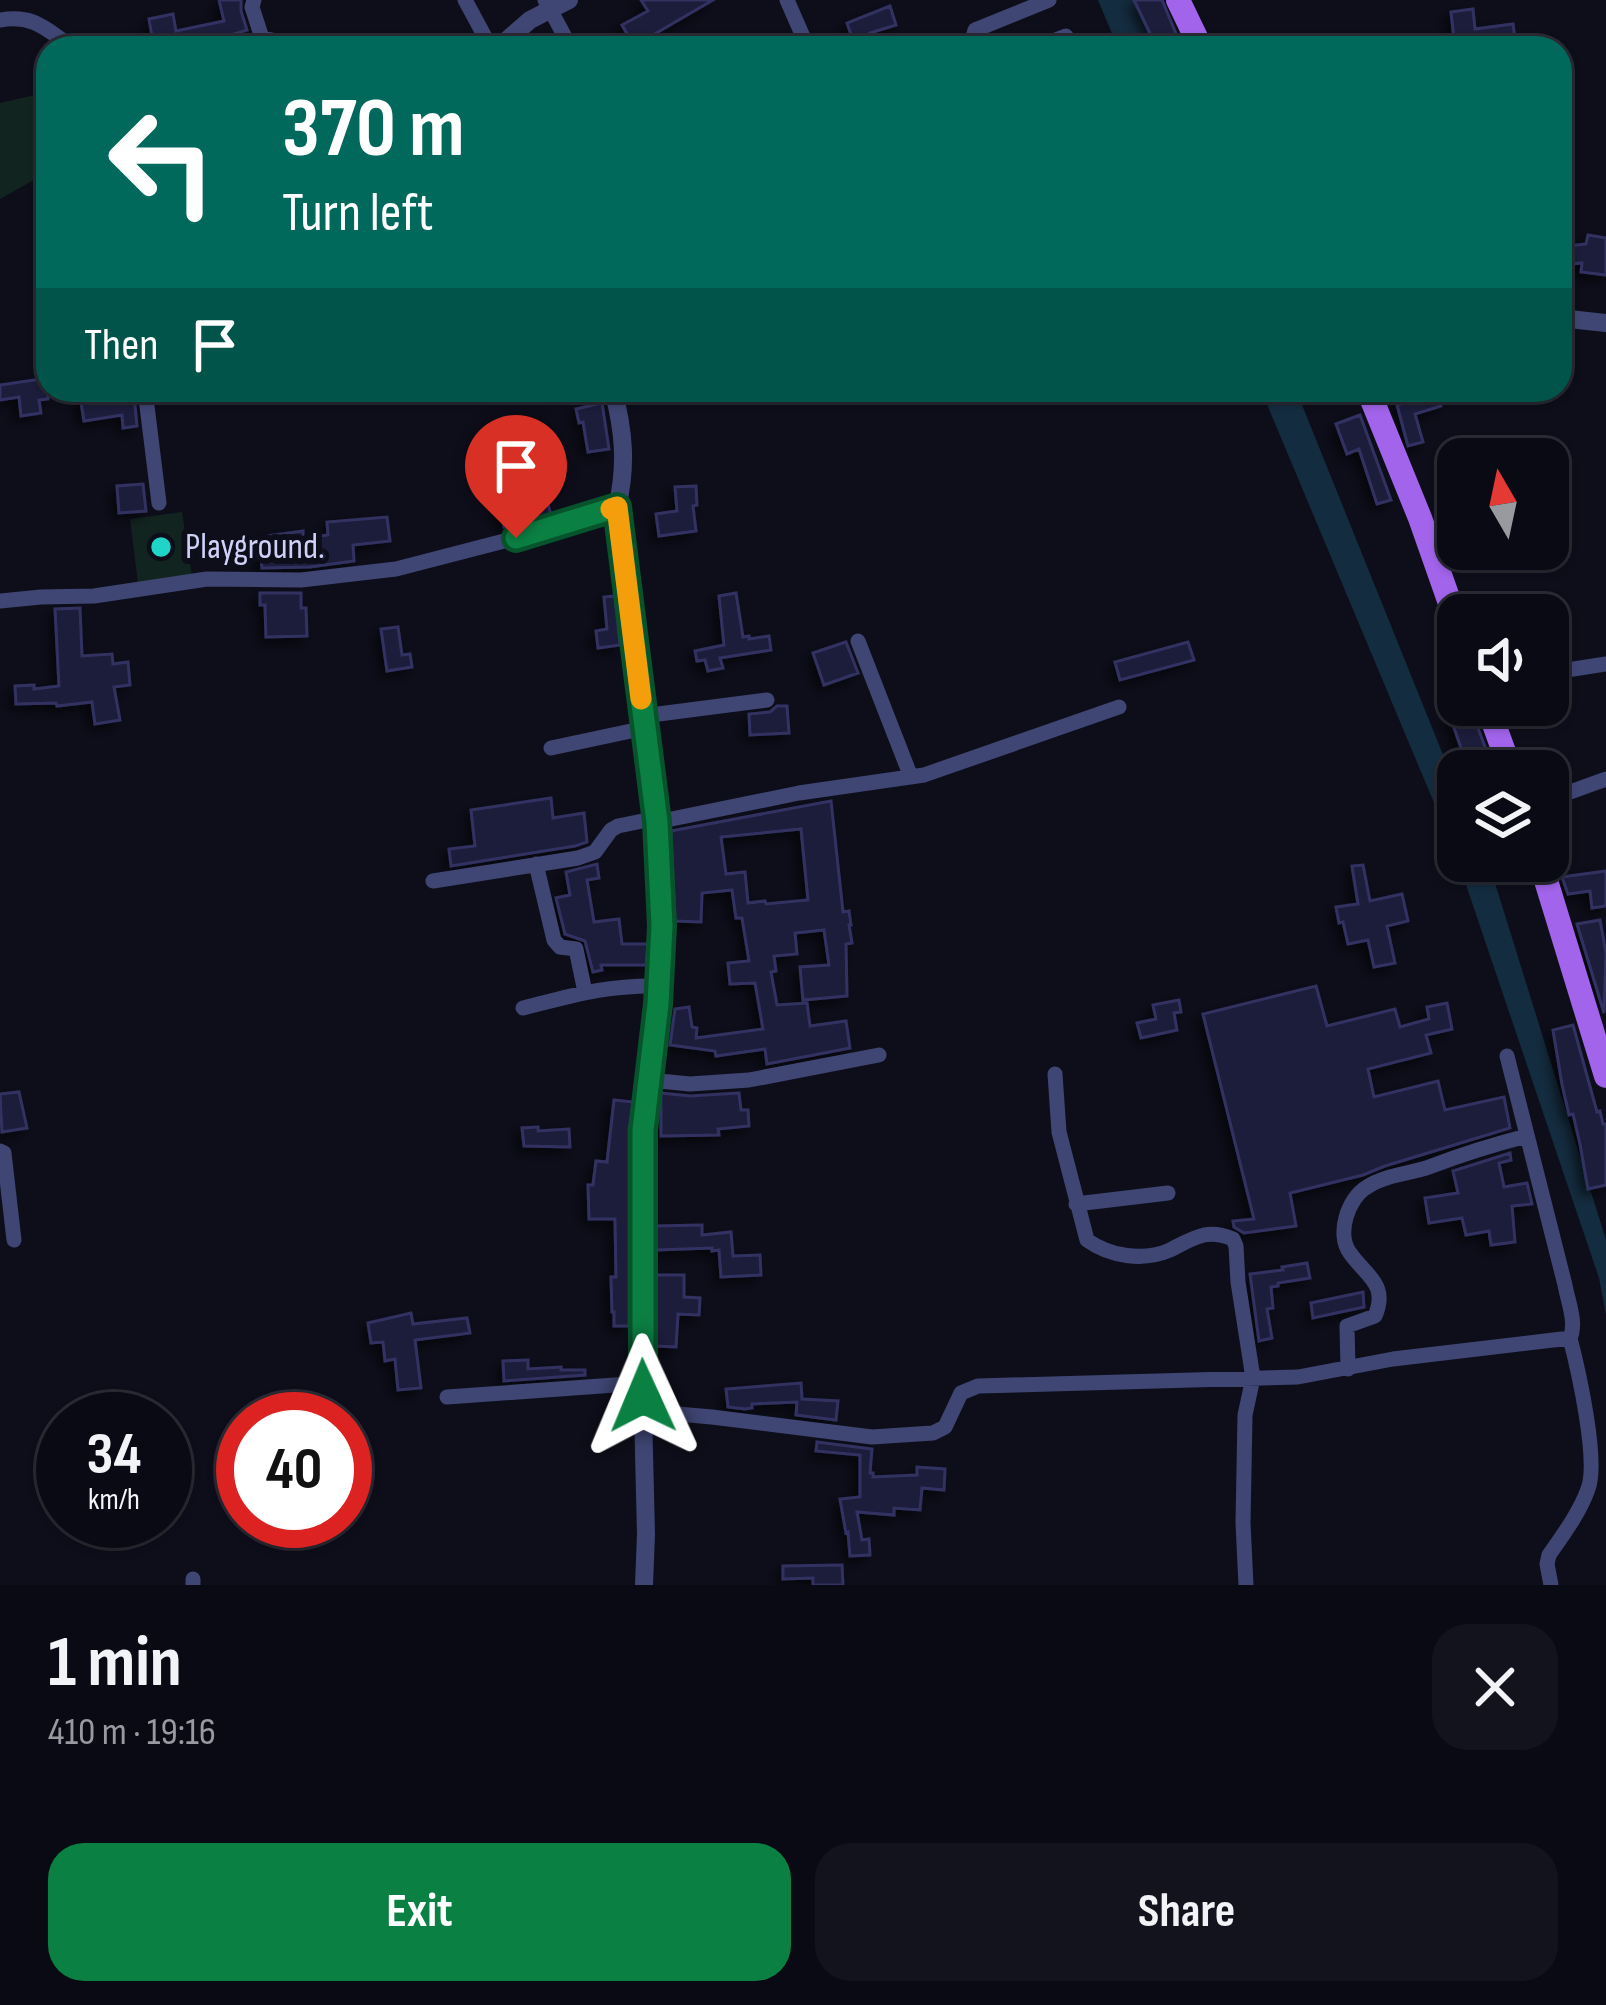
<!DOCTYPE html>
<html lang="en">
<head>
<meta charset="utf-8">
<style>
	body { margin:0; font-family:"Sofia Sans Condensed",sans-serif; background:#13131d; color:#f1f3f6; height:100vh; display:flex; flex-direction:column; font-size:45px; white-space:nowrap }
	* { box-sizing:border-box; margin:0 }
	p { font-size:39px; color:#999aa0 }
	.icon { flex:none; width:66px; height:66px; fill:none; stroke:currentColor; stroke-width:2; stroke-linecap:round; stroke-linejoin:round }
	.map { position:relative; height:1585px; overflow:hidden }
	.sheet { display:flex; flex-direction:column; background:#0a0a14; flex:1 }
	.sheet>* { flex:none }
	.guide { position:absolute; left:36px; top:36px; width:1536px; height:366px; border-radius:36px; box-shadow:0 3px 9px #0004,0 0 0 3px #2a2b34; background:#00695c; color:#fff; overflow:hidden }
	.needle { width:78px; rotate:351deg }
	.tools { position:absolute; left:1437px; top:438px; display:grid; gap:24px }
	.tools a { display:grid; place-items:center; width:132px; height:132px; border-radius:24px; background:#0a0a14; box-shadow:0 3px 9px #0004,0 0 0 3px #2a2b34; font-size:60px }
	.speed { position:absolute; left:36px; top:1392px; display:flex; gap:24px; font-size:60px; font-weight:700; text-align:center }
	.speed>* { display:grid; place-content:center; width:156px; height:156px; border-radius:50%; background:#0a0a14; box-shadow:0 3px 9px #0004,0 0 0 3px #2a2b34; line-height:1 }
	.speed small { font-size:30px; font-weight:400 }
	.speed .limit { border:18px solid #d22; background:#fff; color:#111 }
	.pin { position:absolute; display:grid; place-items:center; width:102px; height:102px; color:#fff; margin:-123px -51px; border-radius:50% 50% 50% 0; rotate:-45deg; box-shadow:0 0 12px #0007 }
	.pin .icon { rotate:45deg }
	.me { position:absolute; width:132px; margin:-66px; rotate:359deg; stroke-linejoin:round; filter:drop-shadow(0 0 9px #0008) }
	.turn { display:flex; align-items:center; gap:42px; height:252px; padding:0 48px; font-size:54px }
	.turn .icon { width:156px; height:156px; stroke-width:2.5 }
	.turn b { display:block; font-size:84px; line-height:102px }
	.then { display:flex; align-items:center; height:114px; padding:0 48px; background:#0003; gap:24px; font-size:45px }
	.round { display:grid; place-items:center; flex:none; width:126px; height:126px; border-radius:36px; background:#13131d }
	.head { display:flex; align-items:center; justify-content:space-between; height:204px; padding:0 48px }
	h1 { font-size:72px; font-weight:700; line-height:90px }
	.primary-button { display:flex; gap:24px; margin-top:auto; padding:24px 48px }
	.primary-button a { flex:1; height:138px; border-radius:36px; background:#0b8043; color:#fff; font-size:48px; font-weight:700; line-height:138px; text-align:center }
	.primary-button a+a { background:#13131d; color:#f1f3f6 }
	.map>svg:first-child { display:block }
	.green { fill:#122420 }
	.water { fill:#142c3f }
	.building { fill:#1d1c3a; stroke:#333262; stroke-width:3; fill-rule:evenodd; filter:url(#shadow) }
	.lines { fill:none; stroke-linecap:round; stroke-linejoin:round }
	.minor { stroke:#3f4674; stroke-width:15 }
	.tertiary { stroke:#3f4674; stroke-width:18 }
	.primary { stroke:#a164ea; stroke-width:24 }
	.route-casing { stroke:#07532c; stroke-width:30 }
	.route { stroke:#0b8043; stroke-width:21 }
	.slow { stroke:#f59e0b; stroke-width:21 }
	.poi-dot { fill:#1ed5c8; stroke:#0e0e1b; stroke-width:4.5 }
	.labels { text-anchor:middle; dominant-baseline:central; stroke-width:12; stroke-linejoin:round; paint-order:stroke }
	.poi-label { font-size:36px; fill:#cfd1f8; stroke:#0e0e1b; text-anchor:start }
</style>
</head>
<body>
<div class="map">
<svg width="1606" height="1585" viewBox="0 0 1606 1585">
	<defs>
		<filter id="shadow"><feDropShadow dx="-5.5" dy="5.5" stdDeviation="6" flood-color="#0009"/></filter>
	</defs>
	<rect width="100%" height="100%" fill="#0e0e1b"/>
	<path class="green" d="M48,92V172L0,199V103Z
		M182,512L192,576L138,583L130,519Z"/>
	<path class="water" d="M1098,0H1138L1157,48H1118Z
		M1261,390H1296L1458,792V860Z
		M1458,861H1486L1495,883L1606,1240V1315L1599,1278Z"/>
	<path class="building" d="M219,0H241V11L247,30L225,37L221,47L215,48H154L149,19L173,14L176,31L224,21Z
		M641,0H713L634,46L622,25L648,11Z
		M1134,0H1162L1182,48H1157Z
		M890,6L896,25L870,33L871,37L854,43L847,23Z
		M1473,9L1475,29L1513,24L1516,45L1455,48L1451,12Z
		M1588,235L1606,238V275L1581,272L1582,263L1560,265V247L1586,244Z
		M48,378V399L39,400L41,413L21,416L19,397L0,400V385Z
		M108,392L109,398L134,395L137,426L123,428L122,415L84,421L80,396Z
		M1437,393L1441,406L1415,414L1423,442L1408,446L1397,405Z
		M602,403L609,449L588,452L583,422L579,423L576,409Z
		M1360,415L1391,500L1377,504L1359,449L1347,454L1336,424Z
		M143,484L146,511L119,513L117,486Z
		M696,486L697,505L693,506L696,531L659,536L656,514L677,511L675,487Z
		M545,494L551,515L504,527L500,506Z
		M387,517L390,541L353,545L354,561L310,567L262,568L260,537L303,531V538L328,535L327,522Z
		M260,593H301V608H306L307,636L266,637L265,605H260Z
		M736,593L743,637L749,636V639L769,636L771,650L720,658L723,668L708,671L705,660L697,661L695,651L724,645L719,596Z
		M615,596L620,645L598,648L596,631L607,629L604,597Z
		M80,608L82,656L112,654L113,664L128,662L130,685L114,687L120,720L95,724L92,702L57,706L56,703L16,704L15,686L34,685V689L59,686L55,609Z
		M398,627L402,655L410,654L412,667L387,671L381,629Z
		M846,642L858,673L824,685L813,653Z
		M1188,642L1194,660L1120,680L1115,662Z
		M777,706H787L789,733L750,735L749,714L770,712Z
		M1472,712L1491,763V771H1469L1451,719Z
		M551,798L553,818L584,813L587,842L575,846L451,866L449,849L475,846L471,810Z
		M831,801L843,912L849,911L851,925H849L852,943L846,944L847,996L803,1000L800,967L829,965L824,930L795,933L797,954L774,956L776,971L771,972L777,1005L807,1003L810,1026L846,1021L850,1048L767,1064L765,1049L716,1056L715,1051L670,1045L675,1009L689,1007L692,1027L697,1028L696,1038L763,1029L755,983L730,984L728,963L749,961L742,918H736L732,890L702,893L701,922L675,921L671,831ZM801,829L808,900L766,904L765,901L748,903L745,872L726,874L721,837Z
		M597,864L599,878L587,880L594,922L619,919L622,944H648L646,965H601L602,970L593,972L585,941L565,934L556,898L570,895L566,872Z
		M1363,865L1370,901L1402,894L1408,921L1387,926L1395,963L1374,967L1368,940L1348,944L1343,922L1339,923L1336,907L1358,904L1352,866Z
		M1606,871V906L1592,908L1590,891L1568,894L1562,877Z
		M1600,920L1606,953L1604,1013L1577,924Z
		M1316,986L1327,1026L1395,1009L1400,1027L1429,1019L1427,1007L1447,1003L1452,1029L1426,1035L1431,1053L1368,1069L1374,1097L1438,1081L1445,1110L1504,1097L1510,1128L1385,1166L1363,1175L1290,1193L1296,1226L1244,1233L1234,1227L1233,1221L1254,1219L1203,1014Z
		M1179,1000L1181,1012L1174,1013L1177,1030L1141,1038L1137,1023L1156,1019L1153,1005Z
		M1573,1025L1597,1112L1600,1111L1603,1124H1606V1185L1588,1189L1580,1144L1573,1114L1569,1115L1562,1084L1553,1030Z
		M19,1092L27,1128L2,1132L0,1094Z
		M661,1093L690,1096L739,1093L741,1110H748L749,1126L718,1129L719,1135L661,1136Z
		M614,1100L633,1102L629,1130V1326H614V1312H612L611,1277H616L615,1219H589L588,1185H593L596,1161L607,1162Z
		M538,1127V1131L569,1129L570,1147L524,1146L522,1128Z
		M1510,1153L1511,1160L1499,1163L1504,1187L1527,1183L1532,1204L1512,1206L1515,1242L1491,1245L1489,1231L1466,1235L1462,1218L1429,1223L1425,1198L1458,1193L1453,1171Z
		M702,1225V1235L731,1232L733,1256L760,1255L761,1275L721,1277L719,1250L712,1251V1248L656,1250V1226Z
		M1307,1263L1310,1278L1278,1283V1286L1271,1287L1273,1308L1267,1309L1272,1338L1259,1341L1250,1274L1283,1270L1282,1267Z
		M656,1275H684V1297L700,1298L699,1315L678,1314L676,1347L656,1346Z
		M1363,1292L1364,1307L1313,1318L1311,1303Z
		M411,1313L413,1324L467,1318L470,1333L415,1340L421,1388L398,1390L395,1359L385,1361L383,1342L371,1343L368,1323Z
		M528,1360V1369L561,1367V1370H585V1375L504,1381L503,1361Z
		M801,1383L802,1399L838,1401L836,1420L796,1415L797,1402L752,1404V1408L745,1409L728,1407L726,1389Z
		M817,1442L872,1449L870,1473H873V1477L917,1475V1467L945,1469L944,1490L922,1488L920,1510L894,1508V1515L857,1512L862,1540L869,1539L870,1555L850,1556L848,1532L846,1533L840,1499L860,1497V1455L816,1451Z
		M842,1565L843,1585H813V1578L783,1579V1566Z"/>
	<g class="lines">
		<path class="minor" d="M254,0L252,7L262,38
			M465,0L491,48
			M545,0L571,48
			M787,0L808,48
			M0,20C36,14 47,31 74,48
			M233,48L262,38L272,40L278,48
			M970,48L975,30L1049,0
			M1035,48L1066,36
			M145,390L159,503
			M0,601L41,597L94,596L207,579L301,580L396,569L555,528L617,507
			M858,641L911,777
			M1548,673L1606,664
			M643,716L767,700
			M551,748L645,728
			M1548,800L1606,779
			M657,822L799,793L924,775L1119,707
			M536,864L554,940L560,947L576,949L585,992
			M433,881L578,858L595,852L611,830L618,826L657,818
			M523,1008C574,995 606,985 659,986
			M1055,1074L1059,1132L1087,1240C1109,1256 1143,1262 1170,1250C1194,1238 1206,1228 1233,1239L1236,1246L1238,1282L1253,1378L1245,1415L1243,1523L1246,1585
			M649,1080L690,1084L749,1080L879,1055
			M0,1151L4,1153L14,1240
			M1076,1204L1168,1193
			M1348,1369L1347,1326L1375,1316C1389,1284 1365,1275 1350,1253C1336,1234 1348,1198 1367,1187C1384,1175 1409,1174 1429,1167C1463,1154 1491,1145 1527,1136
			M447,1397L643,1383
			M643,1411L712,1417L872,1437L933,1433L945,1427L961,1393L978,1386L1298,1377L1393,1359L1570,1338C1577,1323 1568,1302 1565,1285L1507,1056
			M193,1585V1579
			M1551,1585L1547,1564L1549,1555C1563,1535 1580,1512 1588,1489C1599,1461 1578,1369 1570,1338"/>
		<path class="tertiary" d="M498,48L530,20L569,0
			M1560,318L1606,323
			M613,390C624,431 627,466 617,507L657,822L662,926L658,1004L643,1130V1411L646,1534L644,1585"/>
		<path class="primary" d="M1178,0L1201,48
			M1368,390L1420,518L1458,626
			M1487,705L1511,771
			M1540,861L1606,1076"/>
	</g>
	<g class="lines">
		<g class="route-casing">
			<path id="route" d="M516,538L617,507L657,822L662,926L658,1004L643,1130V1396"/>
		</g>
		<use href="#route" class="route"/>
		<path class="slow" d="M611,509L617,507L641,699"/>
	</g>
	<circle class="poi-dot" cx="161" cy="547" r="12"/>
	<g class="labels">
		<g class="poi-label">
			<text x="185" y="547">Playground.</text>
		</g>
	</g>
</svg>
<div class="tools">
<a><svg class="needle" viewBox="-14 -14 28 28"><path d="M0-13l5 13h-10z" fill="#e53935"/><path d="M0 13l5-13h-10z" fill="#999aa0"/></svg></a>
<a><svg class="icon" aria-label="sound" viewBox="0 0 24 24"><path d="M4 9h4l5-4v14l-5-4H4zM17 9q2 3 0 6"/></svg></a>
<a><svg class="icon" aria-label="layers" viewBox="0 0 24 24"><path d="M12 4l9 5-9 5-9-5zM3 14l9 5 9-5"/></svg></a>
</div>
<div class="speed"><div>34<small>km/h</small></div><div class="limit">40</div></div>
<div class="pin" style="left:516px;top:538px;background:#d93025"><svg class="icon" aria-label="arrive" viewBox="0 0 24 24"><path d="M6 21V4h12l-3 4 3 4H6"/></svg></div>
<svg class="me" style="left:643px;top:1396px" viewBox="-20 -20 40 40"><path d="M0-17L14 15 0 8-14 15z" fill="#0b8043" stroke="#fff" stroke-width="4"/></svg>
<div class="guide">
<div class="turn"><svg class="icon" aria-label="left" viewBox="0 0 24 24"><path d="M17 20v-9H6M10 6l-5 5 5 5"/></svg><div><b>370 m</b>Turn left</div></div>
<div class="then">Then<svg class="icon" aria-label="arrive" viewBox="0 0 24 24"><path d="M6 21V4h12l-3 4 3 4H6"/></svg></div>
</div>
</div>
<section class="sheet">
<div class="head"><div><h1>1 min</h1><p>410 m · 19:16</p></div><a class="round"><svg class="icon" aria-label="close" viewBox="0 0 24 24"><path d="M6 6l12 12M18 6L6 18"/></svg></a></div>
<div class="primary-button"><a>Exit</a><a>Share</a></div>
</section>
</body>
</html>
